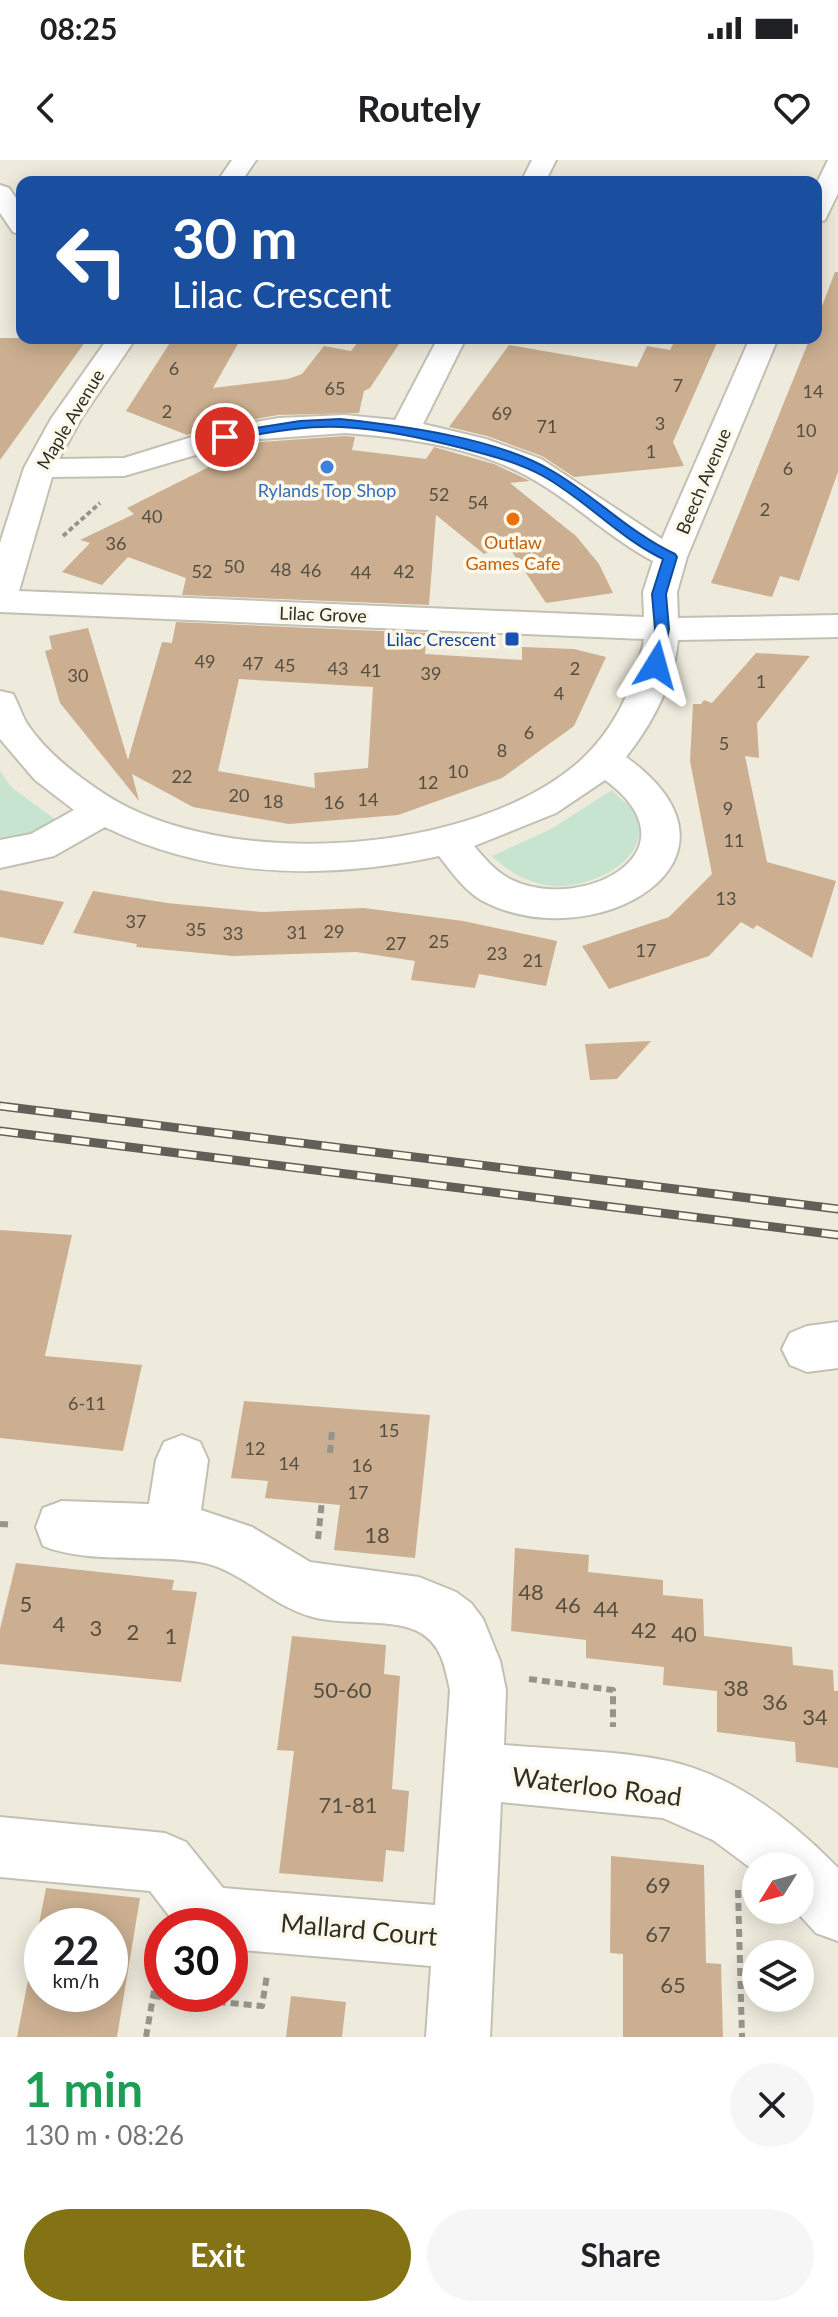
<!DOCTYPE html>
<html lang="en">
<head>
<meta charset="utf-8">
<style>
	body { margin:0; font-family:Lato,sans-serif; background:#f6f6f6; color:#202124; height:100vh; display:flex; flex-direction:column; font-size:30px; white-space:nowrap }
	* { box-sizing:border-box; margin:0 }
	p { font-size:26px; color:#757577 }
	.icon { flex:none; width:44px; height:44px; fill:none; stroke:currentColor; stroke-width:2; stroke-linecap:round; stroke-linejoin:round }
	.map { position:relative; height:1877px; overflow:hidden }
	.sheet { display:flex; flex-direction:column; background:#fff; flex:1 }
	.sheet>* { flex:none }
	.top-card { position:absolute; left:16px; top:16px; width:806px; height:168px; border-radius:16px; box-shadow:0 4px 20px #0003; background:#1a4fa0; color:#fff; overflow:hidden }
	.needle { width:52px; rotate:233deg }
	.buttons { position:absolute; left:742px; top:1692px; display:grid; gap:16px }
	.buttons a { display:grid; place-items:center; width:72px; height:72px; border-radius:50%; background:#fff; box-shadow:0 4px 20px #0003; font-size:40px }
	.speed { position:absolute; left:24px; top:1748px; display:flex; gap:16px; font-size:40px; font-weight:700; text-align:center }
	.speed>* { display:grid; place-content:center; width:104px; height:104px; border-radius:50%; background:#fff; box-shadow:0 4px 20px #0003; line-height:1 }
	.speed small { font-size:20px; font-weight:400 }
	.speed .limit { border:12px solid #d22; background:#fff; color:#111 }
	.pin { position:absolute; display:grid; place-items:center; width:68px; height:68px; color:#fff; margin:-34px; border:4px solid #fff; border-radius:50%; box-shadow:0 2px 8px #0007 }
	.me { position:absolute; width:88px; margin:-44px; rotate:8deg; stroke-linejoin:round; filter:drop-shadow(0 0 6px #0008) }
	.turn { display:flex; align-items:center; gap:28px; height:168px; padding:0 24px; font-size:36px }
	.turn .icon { width:104px; height:104px; stroke-width:2.5 }
	.turn b { display:block; font-size:56px; line-height:68px }
	.round { display:grid; place-items:center; flex:none; width:84px; height:84px; border-radius:42px; background:#f6f6f6 }
	.overview { display:flex; align-items:center; justify-content:space-between; height:136px; padding:0 24px }
	h1 { font-size:48px; font-weight:700; line-height:60px; color:#1e9e55 }
	.cta { display:flex; gap:16px; margin-top:auto; padding:16px 24px }
	.cta a { flex:1; height:92px; border-radius:48px; background:#837314; color:#fff; font-size:32px; font-weight:700; line-height:92px; text-align:center }
	.cta a+a { background:#f6f6f6; color:#202124 }
	.status { display:flex; justify-content:space-between; align-items:center; height:56px; padding:0 40px; background:#fff; direction:ltr }
	.status svg { height:22px; fill:currentColor }
	header { display:flex; justify-content:space-between; align-items:center; height:104px; padding:0 24px; background:#fff; font-size:36px; font-weight:700 }
	.map>svg:first-child { display:block }
	.green { fill:#c6e4cf }
	.building { fill:#cbaf90; fill-rule:evenodd }
	.lines { fill:none; stroke-linecap:round; stroke-linejoin:round }
	.minor-casing { stroke:#c3c0b3; stroke-width:4 }
	.path-far1 { stroke:#97958b; stroke-width:4; stroke-dasharray:5 3; stroke-linecap:butt }
	.path { stroke:#97958b; stroke-width:6; stroke-dasharray:8 5; stroke-linecap:butt }
	.minor { fill:#fff; fill-rule:evenodd }
	.rail-casing { stroke:#615f57; stroke-width:9 }
	.rail { stroke:#fcf9ea; stroke-width:6; stroke-dasharray:18; stroke-linecap:butt }
	.route { fill:#1a73e8; stroke:#114b97; stroke-width:2 }
	.shop-dot { fill:#3f7fe0; stroke:#fcf9ea; stroke-width:3 }
	.food-dot { fill:#e8710a; stroke:#fcf9ea; stroke-width:3 }
	.transit-dot { fill:#1a4fb4; stroke:#fcf9ea; stroke-width:3 }
	.labels { text-anchor:middle; dominant-baseline:central; stroke-width:7; stroke-linejoin:round; paint-order:stroke }
	.number-label { font-size:18px; fill:#554e41 }
	.far-street-label { font-size:18px; fill:#2e2d27; stroke:#fcf9ea }
	.far-shop-label { font-size:18px; fill:#366cbe; stroke:#fcf9ea }
	.far-food-label { font-size:18px; fill:#c56008; stroke:#fcf9ea }
	.far-transit-label { font-size:18px; fill:#164399; stroke:#fcf9ea; text-anchor:end }
	.near-number-label { font-size:22px; fill:#554e41 }
	.near-street-label { font-size:26px; fill:#2e2d27; stroke:#fcf9ea }
</style>
</head>
<body>
<div class="status"><b>08:25</b><svg viewBox="0 0 49 12"><path d="M0 12V9h3v3zM5 12V6h3v6zM10 12V3h3v9zM15 12V0h3v12zM26 1h20v11H26zM47 4h2v5h-2z"/></svg></div>
<header><svg class="icon" aria-label="back" viewBox="0 0 24 24"><path d="M15 5l-7 7 7 7"/></svg>Routely<svg class="icon" aria-label="heart" viewBox="0 0 24 24"><path d="M12 20l-8-8c-3-5 5-10 8-4 3-6 11-1 8 4z"/></svg></header>
<div class="map">
<svg width="838" height="1877" viewBox="0 0 838 1877">
	<rect width="100%" height="100%" fill="#eeebdd"/>
	<path class="green" d="M0,611L11,627L56,660L34,673L0,678Z
		M612,630C618,637 629,644 634,652C658,698 590,729 553,726C528,723 510,713 492,696L551,669Z"/>
	<path class="building" d="M835,112H838V312L799,421L780,416L772,437L711,423L810,178H816V162Z
		M0,178H88L0,300Z
		M173,178L239,182L213,228L288,219L302,214L324,186L351,191L361,178H403L370,228L364,231L359,253L278,255L220,265L187,275L126,251Z
		M676,178H719L673,282L684,306L574,317L542,296L487,276L449,267L509,185L637,207L647,186L670,190Z
		M345,276L355,277L352,290L426,299L434,287L494,304L530,321L510,323L576,376L599,404L613,433L546,443L506,383L484,394L436,355L429,445L182,435L186,418L128,397L102,425L62,412L90,383L80,380L134,354L127,348L235,294L224,290L248,283Z
		M176,462L427,473L425,494L522,500V487L574,489L606,497L574,566L502,618L398,655L289,664L193,647L132,614L139,641L60,543L45,491L52,489L49,476L88,468L128,600L162,482L172,483ZM239,519L373,527L368,608L314,613L315,628L218,611Z
		M756,493L810,496L757,563L759,598L745,596L767,702L836,721L812,798L757,765L753,769L741,762L709,796L609,829L582,786L669,757L712,714L690,601L693,544H701L704,540L712,543Z
		M0,730L64,742L43,785L0,777Z
		M93,731L167,743L262,752L364,748L463,761L557,781L546,826L479,814L475,828L411,820L415,801L356,792L233,796L136,787L137,784L73,773Z
		M651,881L617,919L590,920L585,884Z
		M0,1070L72,1075L45,1196L142,1205L123,1291L0,1278Z
		M244,1241L430,1255L415,1398L334,1390L340,1345L265,1338L268,1321L231,1318Z
		M515,1388L589,1395L588,1412L663,1420V1435L703,1439L704,1476L792,1487L793,1505L833,1510L834,1531H838V1608L796,1602L795,1582L717,1572V1531L663,1525L664,1507L586,1498V1480L511,1471Z
		M16,1403L174,1420L172,1430L197,1432L181,1522L0,1504V1469Z
		M292,1476L386,1485L384,1514L400,1516L392,1629L409,1631L404,1692L386,1690L383,1722L279,1713L294,1591L277,1590Z
		M611,1696L704,1705L706,1803L721,1804L723,1877H623V1794L610,1793Z
		M46,1728L140,1738L117,1877H17ZM42,1766H110V1834H42Z
		M291,1836L346,1842L342,1877H286Z"/>
	<g class="lines">
		<g class="minor-casing">
			<path id="minor" d="M232,0H256L241,22H217Z
				M532,0H556L545,22H521Z
				M828,0H838V33L825,60L816,63V25Z
				M0,25L9,28L22,47V75L13,72L0,53Z
				M108,178H136L81,259L59,299L124,298L221,268L279,258L345,255L395,260L438,178H466L423,264L486,279L541,299L662,379L750,178H778L687,397L677,432L678,458L838,455V477L678,480C674,523 652,564 626,597C770,701 591,800 481,740C464,730 451,711 439,696C326,720 211,719 105,667L54,696L0,708V680L31,674L74,650L35,620L0,579V531L13,534C18,543 21,553 26,562C45,592 77,616 106,635C226,712 473,696 580,601C614,570 633,529 643,485L644,479L0,452V383L24,308L51,259ZM345,273C412,278 483,288 541,324C580,348 613,380 653,401L643,432L644,457L19,431L52,317L124,316L247,280ZM605,620C702,691 582,755 510,719C496,712 484,698 474,686L556,653Z
				M838,1162V1208L807,1212L790,1205L782,1189L790,1173L807,1166Z
				M182,1275L200,1282L208,1300L201,1350L252,1367L310,1402L419,1417L456,1432L471,1443L483,1459L500,1501L506,1530L504,1585C556,1590 611,1590 663,1600C732,1613 791,1660 838,1708V1781L816,1773L795,1750H800V1706H756V1712L713,1680L663,1658L501,1642L490,1877H426L431,1806L230,1789V1766H177L150,1731L0,1717V1657L165,1673L186,1682L223,1728L435,1745L450,1530C445,1507 442,1486 421,1473C393,1457 344,1466 313,1457C273,1447 243,1412 205,1403C154,1393 91,1405 43,1386L36,1367L43,1348L62,1341L149,1344L156,1300L164,1282Z"/>
		</g>
		<path class="path-far1" d="M63,376L100,343"/>
		<path class="path" d="M330,1293L332,1271
			M0,1364L13,1365
			M318,1379L322,1341
			M529,1519L613,1530V1567
			M738,1730L742,1877
			M153,1836L262,1846L267,1815
			M146,1877L162,1785"/>
		<use href="#minor" class="minor"/>
		<g class="rail-casing">
			<path id="rail" d="M0,946L838,1049
				M0,971L838,1075"/>
		</g>
		<use href="#rail" class="rail"/>
	</g>
	<path class="route" d="M340,259C404,266 498,278 554,312C596,337 630,373 675,394L677,397L666,434L669,469L662,509H651L649,505L655,469L652,434L663,399C619,378 586,340 543,316C517,302 489,295 462,288C422,278 382,269 341,267C302,265 263,274 225,280L219,277L225,273L300,261Z"/>
	<circle class="shop-dot" cx="327" cy="307" r="8"/>
	<circle class="food-dot" cx="513" cy="359" r="8"/>
	<rect class="transit-dot" x="504" y="471" width="16" height="16" rx="4"/>
	<g class="labels">
		<g class="number-label">
			<text x="174" y="208">6</text>
			<text x="678" y="225">7</text>
			<text x="335" y="228">65</text>
			<text x="813" y="231">14</text>
			<text x="167" y="251">2</text>
			<text x="502" y="253">69</text>
			<text x="660" y="263">3</text>
			<text x="547" y="266">71</text>
			<text x="806" y="270">10</text>
			<text x="651" y="291">1</text>
			<text x="788" y="308">6</text>
			<text x="439" y="334">52</text>
			<text x="478" y="342">54</text>
			<text x="765" y="349">2</text>
			<text x="152" y="356">40</text>
			<text x="116" y="383">36</text>
			<text x="234" y="406">50</text>
			<text x="281" y="409">48</text>
			<text x="311" y="410">46</text>
			<text x="202" y="411">52</text>
			<text x="404" y="411">42</text>
			<text x="361" y="412">44</text>
			<text x="205" y="501">49</text>
			<text x="253" y="503">47</text>
			<text x="285" y="505">45</text>
			<text x="338" y="508">43</text>
			<text x="575" y="508">2</text>
			<text x="371" y="510">41</text>
			<text x="431" y="513">39</text>
			<text x="78" y="515">30</text>
			<text x="761" y="521">1</text>
			<text x="559" y="533">4</text>
			<text x="529" y="572">6</text>
			<text x="724" y="583">5</text>
			<text x="502" y="590">8</text>
			<text x="458" y="611">10</text>
			<text x="182" y="616">22</text>
			<text x="428" y="622">12</text>
			<text x="239" y="635">20</text>
			<text x="368" y="639">14</text>
			<text x="273" y="641">18</text>
			<text x="334" y="642">16</text>
			<text x="728" y="648">9</text>
			<text x="734" y="680">11</text>
			<text x="726" y="738">13</text>
			<text x="136" y="761">37</text>
			<text x="196" y="769">35</text>
			<text x="334" y="771">29</text>
			<text x="297" y="772">31</text>
			<text x="233" y="773">33</text>
			<text x="439" y="781">25</text>
			<text x="396" y="783">27</text>
			<text x="646" y="790">17</text>
			<text x="497" y="793">23</text>
			<text x="533" y="800">21</text>
			<text x="87" y="1243">6-11</text>
			<text x="389" y="1270">15</text>
			<text x="255" y="1288">12</text>
			<text x="289" y="1303">14</text>
			<text x="362" y="1305">16</text>
			<text x="358" y="1332">17</text>
		</g>
		<g class="far-street-label">
			<text transform="translate(70 259) rotate(-59)">Maple Avenue</text>
			<text transform="translate(703 321) rotate(-67)">Beech Avenue</text>
			<text transform="translate(323 454) rotate(2)">Lilac Grove</text>
		</g>
		<g class="far-shop-label">
			<text x="327" y="330">Rylands Top Shop</text>
		</g>
		<g class="far-food-label">
			<text x="513" y="382">Outlaw<tspan x="513" dy="21">Games Cafe</tspan></text>
		</g>
		<g class="far-transit-label">
			<text x="496" y="479">Lilac Crescent</text>
		</g>
		<g class="near-number-label">
			<text x="377" y="1374">18</text>
			<text x="531" y="1431">48</text>
			<text x="26" y="1443">5</text>
			<text x="568" y="1444">46</text>
			<text x="606" y="1448">44</text>
			<text x="59" y="1463">4</text>
			<text x="96" y="1467">3</text>
			<text x="644" y="1469">42</text>
			<text x="133" y="1471">2</text>
			<text x="684" y="1473">40</text>
			<text x="171" y="1475">1</text>
			<text x="736" y="1527">38</text>
			<text x="342" y="1529">50-60</text>
			<text x="775" y="1541">36</text>
			<text x="815" y="1556">34</text>
			<text x="348" y="1644">71-81</text>
			<text x="658" y="1724">69</text>
			<text x="658" y="1773">67</text>
			<text x="673" y="1824">65</text>
		</g>
		<g class="near-street-label">
			<text transform="translate(597 1626) rotate(7)">Waterloo Road</text>
			<text transform="translate(359 1769) rotate(5)">Mallard Court</text>
		</g>
	</g>
</svg>
<div class="buttons">
<a><svg class="needle" viewBox="-14 -14 28 28"><path d="M0-13l5 13h-10z" fill="#e53935"/><path d="M0 13l5-13h-10z" fill="#757577"/></svg></a>
<a><svg class="icon" aria-label="layers" viewBox="0 0 24 24"><path d="M12 4l9 5-9 5-9-5zM3 14l9 5 9-5"/></svg></a>
</div>
<div class="speed"><div>22<small>km/h</small></div><div class="limit">30</div></div>
<div class="pin" style="left:225px;top:277px;background:#d93025"><svg class="icon" aria-label="arrive" viewBox="0 0 24 24"><path d="M6 21V4h12l-3 4 3 4H6"/></svg></div>
<svg class="me" style="left:656px;top:505px" viewBox="-20 -20 40 40"><path d="M0-17L14 15 0 8-14 15z" fill="#1a73e8" stroke="#fff" stroke-width="4"/></svg>
<div class="top-card">
<div class="turn"><svg class="icon" aria-label="left" viewBox="0 0 24 24"><path d="M17 20v-9H6M10 6l-5 5 5 5"/></svg><div><b>30 m</b>Lilac Crescent</div></div>
</div>
</div>
<section class="sheet">
<div class="overview"><div><h1>1 min</h1><p>130 m · 08:26</p></div><a class="round"><svg class="icon" aria-label="close" viewBox="0 0 24 24"><path d="M6 6l12 12M18 6L6 18"/></svg></a></div>
<div class="cta"><a>Exit</a><a>Share</a></div>
</section>
</body>
</html>
